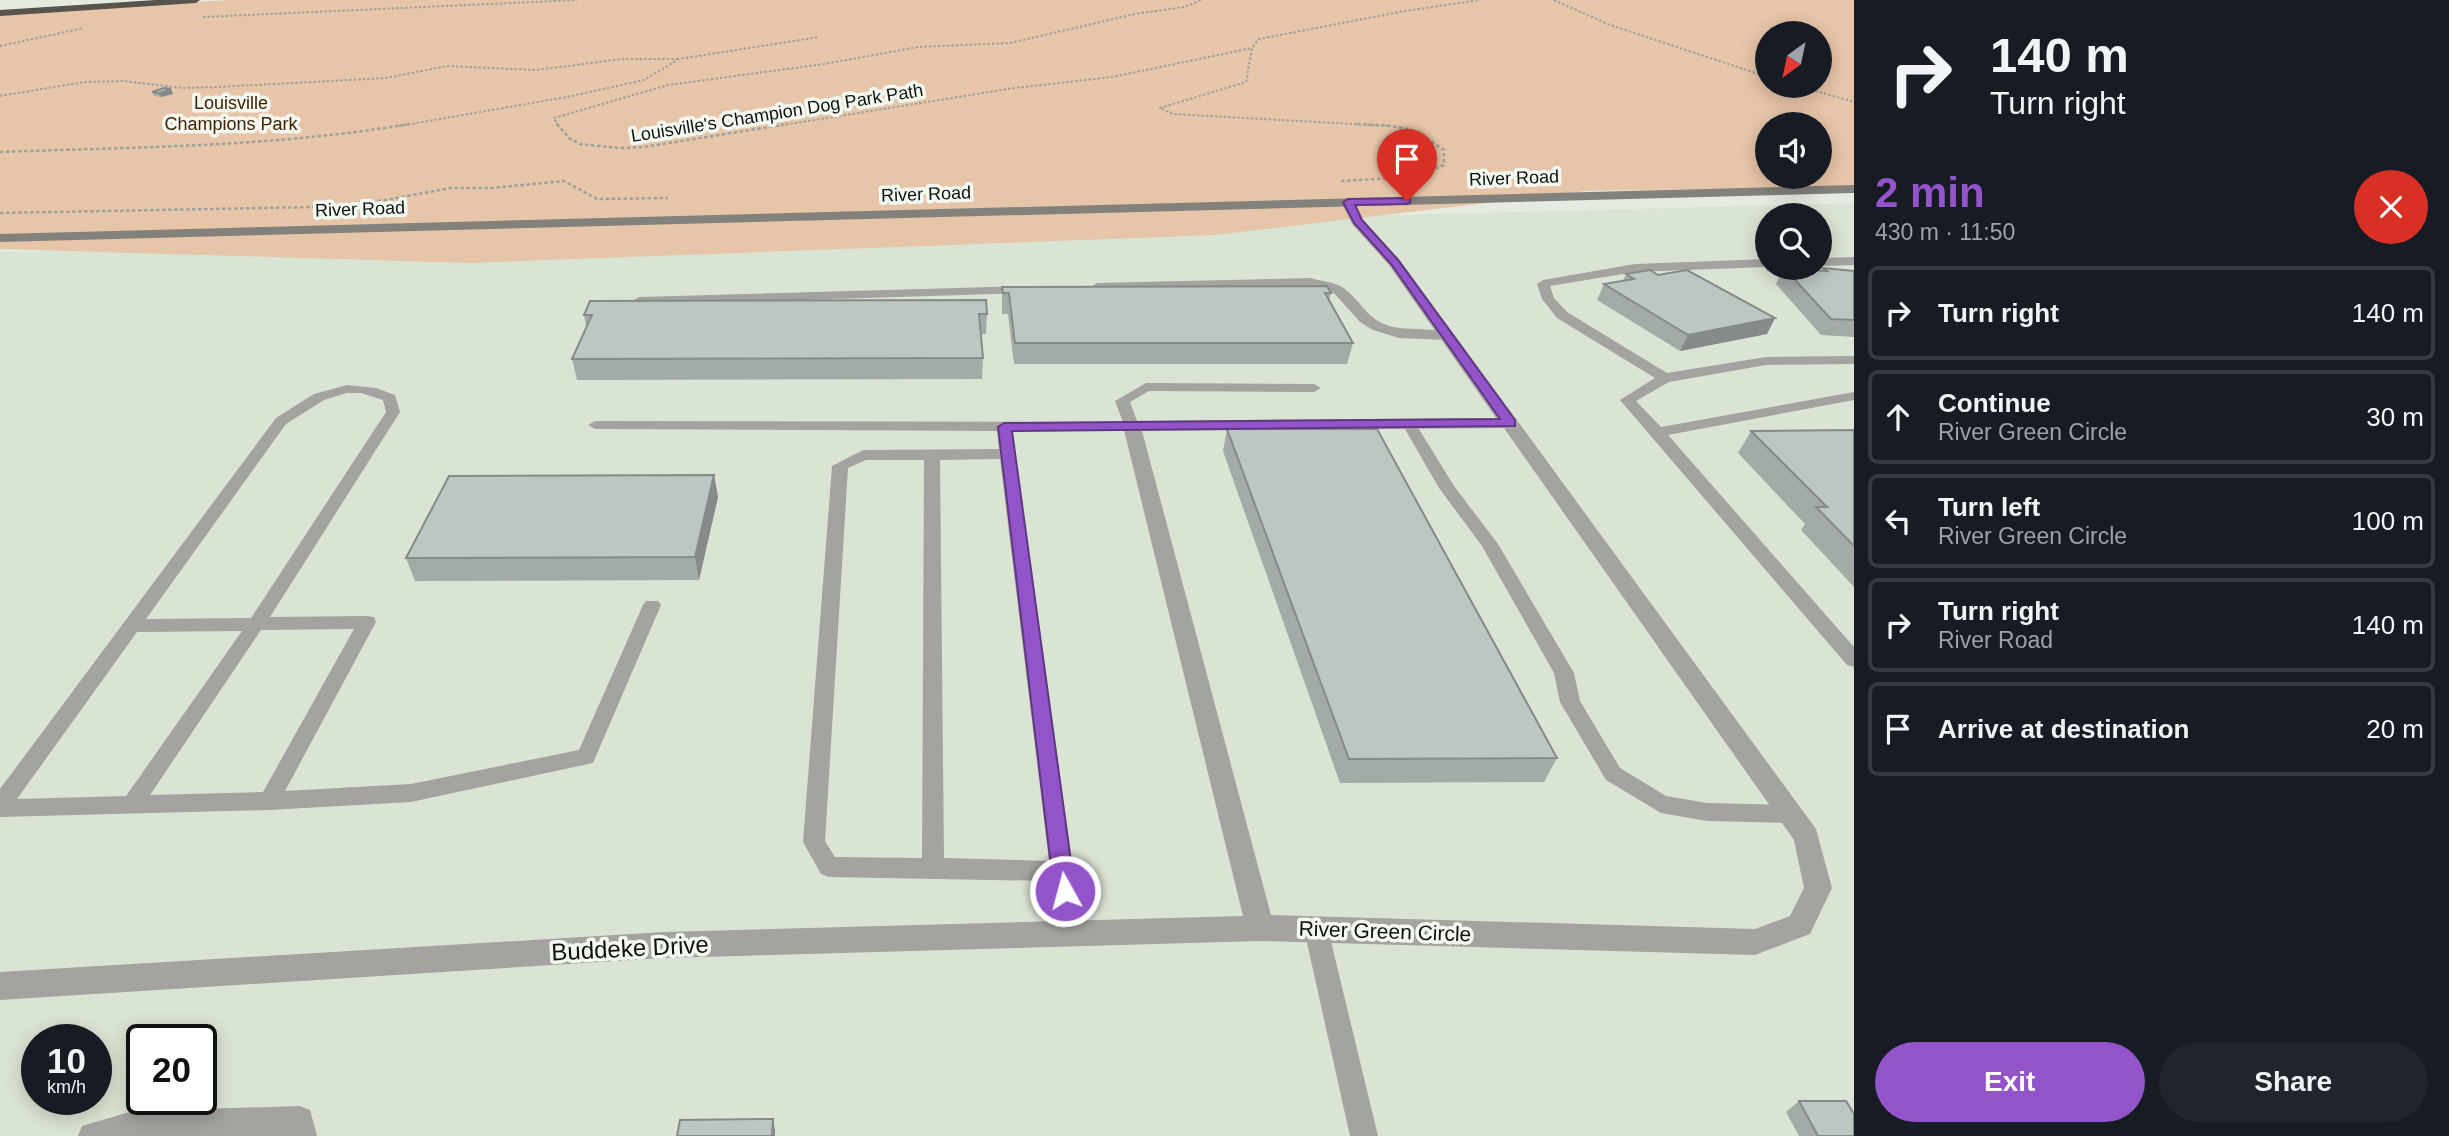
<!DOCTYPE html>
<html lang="en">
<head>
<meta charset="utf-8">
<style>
	body { margin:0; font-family:Arial,sans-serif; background:#20242c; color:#f1f3f6; height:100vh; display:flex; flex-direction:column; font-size:26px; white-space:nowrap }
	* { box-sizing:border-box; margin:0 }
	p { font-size:23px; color:#9ea1a6 }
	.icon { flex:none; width:38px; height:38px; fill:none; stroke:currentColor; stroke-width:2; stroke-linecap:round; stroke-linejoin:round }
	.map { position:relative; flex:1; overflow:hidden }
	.panel { display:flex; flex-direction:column; background:#171b24; width:595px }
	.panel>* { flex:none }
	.banner { background:#171b24; color:#f1f3f6; overflow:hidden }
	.needle { width:46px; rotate:213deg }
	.tools { position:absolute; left:1755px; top:21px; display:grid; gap:14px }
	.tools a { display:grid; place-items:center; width:77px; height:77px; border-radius:50%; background:#171b24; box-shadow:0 4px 18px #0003; font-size:35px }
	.speed { position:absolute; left:21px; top:1024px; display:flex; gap:14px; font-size:35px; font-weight:700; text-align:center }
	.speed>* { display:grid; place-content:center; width:91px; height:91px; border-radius:50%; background:#171b24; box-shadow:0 4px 18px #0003; line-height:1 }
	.speed small { font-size:18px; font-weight:400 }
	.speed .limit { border:4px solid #111; border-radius:10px; background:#fff; color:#111 }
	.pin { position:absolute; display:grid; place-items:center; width:60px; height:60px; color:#fff; margin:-72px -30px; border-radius:50% 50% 50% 0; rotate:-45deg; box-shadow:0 0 7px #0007 }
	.pin .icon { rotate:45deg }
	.me { position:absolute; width:77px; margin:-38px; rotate:353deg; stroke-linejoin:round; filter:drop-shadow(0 0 5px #0008) }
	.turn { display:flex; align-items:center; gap:24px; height:147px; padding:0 21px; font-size:32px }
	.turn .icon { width:91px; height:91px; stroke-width:2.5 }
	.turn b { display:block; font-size:49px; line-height:60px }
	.round { display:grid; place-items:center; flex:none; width:74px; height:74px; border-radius:37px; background:#20242c }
	.head { display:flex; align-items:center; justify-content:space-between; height:119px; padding:0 21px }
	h1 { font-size:42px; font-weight:700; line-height:52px; color:#9354ca }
	.action { display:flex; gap:14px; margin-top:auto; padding:14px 21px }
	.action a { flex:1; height:80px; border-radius:42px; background:#9354ca; color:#fff; font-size:28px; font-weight:700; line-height:80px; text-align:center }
	.action a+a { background:#20242c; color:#f1f3f6 }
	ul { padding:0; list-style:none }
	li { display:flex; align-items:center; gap:21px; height:94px; margin:0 14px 10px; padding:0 7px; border:4px solid #363941; border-radius:10px }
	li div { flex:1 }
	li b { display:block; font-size:26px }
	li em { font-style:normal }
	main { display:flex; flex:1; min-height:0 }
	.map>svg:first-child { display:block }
	.built { fill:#dae4d4; fill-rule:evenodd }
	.green { fill:#e7c5a8; fill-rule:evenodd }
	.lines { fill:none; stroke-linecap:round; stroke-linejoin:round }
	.path-far1 { stroke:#9ea29b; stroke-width:2; stroke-dasharray:2.5 2; stroke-linecap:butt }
	.path { stroke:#9ea29b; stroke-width:2.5; stroke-dasharray:3.5 2.5; stroke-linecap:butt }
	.lane { fill:#a4a39f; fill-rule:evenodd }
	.street { fill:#a4a39f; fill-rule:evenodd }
	.secondary { fill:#82817b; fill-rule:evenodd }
	.highway { fill:#56544c; fill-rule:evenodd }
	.wall { fill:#a3aba7 }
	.shaded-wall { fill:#848b88 }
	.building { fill:#bdc7c2; stroke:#848b88; stroke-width:2 }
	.route { fill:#9354ca; stroke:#603783; stroke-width:2 }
	.labels { text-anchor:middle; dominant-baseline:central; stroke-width:7; stroke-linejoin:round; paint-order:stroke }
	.far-park-label { font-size:18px; fill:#402203; stroke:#f3f9f0 }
	.far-street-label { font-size:18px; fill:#11120f; stroke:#f3f9f0 }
	.street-label { font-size:21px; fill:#11120f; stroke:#f3f9f0 }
	.near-street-label { font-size:24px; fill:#11120f; stroke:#f3f9f0 }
</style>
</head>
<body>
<main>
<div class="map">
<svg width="1854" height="1136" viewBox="0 0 1854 1136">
	<rect width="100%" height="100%" fill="#e6ebe2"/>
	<path class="built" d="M1854,203V1136H0V252ZM1768,215H1820V268H1768ZM37,1040H96V1099H37ZM142,1040H201V1099H142Z"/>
	<path class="green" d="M231,0H1854V186L1586,191L1216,235L471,263L0,249V13ZM1768,33H1820V86H1768ZM1768,124H1820V177H1768Z"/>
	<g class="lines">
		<path class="path-far1" d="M1554,0L1610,25L1768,77
			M203,17L577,0
			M0,46L84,28
			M1798,86L1854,102
			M0,96L84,82L124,81L183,88L218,87L386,78L447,66L536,70L623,59H678
			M399,126L567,97L644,80L679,59L819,37
			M558,126L554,118L668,85L824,64L918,47L1010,43L1135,14L1184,7L1201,0
			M777,126L1014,88L1112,77L1252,48
			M1388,126L1173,114L1160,108L1246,82L1252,48L1259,39L1405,11L1480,0"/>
		<path class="path" d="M557,124L569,138L580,144L619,148L644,147L788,124
			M0,152C137,147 274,147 409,124
			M1341,181L1414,177L1444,165V150L1415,131L1392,126L1356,124
			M0,213L314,207L386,200L451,188H492L564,181L597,199L668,198"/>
		<path class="lane" d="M1854,257V265L1820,266V258Z
			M1768,259V268L1854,274V282L1811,280L1767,271L1766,267L1635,272L1550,286L1554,298L1567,312L1667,373L1766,357L1854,356V364L1766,365L1669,382L1636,401L1661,427L1854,392V400L1668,435L1854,647V667L1847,665L1620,400L1655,378L1557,318L1542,299L1537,284L1543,280L1635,264Z
			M1310,278C1320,281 1334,282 1342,287C1358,297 1365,316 1384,324C1403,333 1441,325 1454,336L1447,340L1399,338L1373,330L1360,322L1334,293L1309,286L1097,291L1091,287L1097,283Z
			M1024,286L1030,290L1028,293L639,305L633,301L639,297Z
			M1146,383L1314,384L1321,388L1314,392L1149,391L1130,402L1139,426L1137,429L1012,431L1082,933L1078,941L1070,944L1062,941L1058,933L1052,881L829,877L821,874L803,842L832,466L863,450L999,449L997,431L595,429L588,425L595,421L1123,422L1115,401ZM1000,459L1049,861L944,858L940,460ZM866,460H924L922,858L835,857L825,841L848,468Z
			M347,385L376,388L395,395L400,412L270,617L367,616L374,617L376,622L285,791L411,784L579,750L643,605L646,601H658L661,605L593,763L411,802L269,810L0,817V789L276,418L314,394ZM347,393H361L383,400L386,412L251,618L146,619L286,424L324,400ZM354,629L263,792L150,795L261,630ZM242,631L126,796L17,799L137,632Z
			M1409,420L1414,421L1454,486L1498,544L1574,673L1580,701L1620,768L1666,796L1707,803L1790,805L1798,808L1801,814L1798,820L1790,823L1707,821L1661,813L1606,780L1560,702L1554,673L1482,546L1439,488L1402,424Z
			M1316,918L1324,921L1328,929L1378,1136H1350L1304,929L1308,921Z
			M300,1106L310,1110L317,1136H78L82,1126L133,1111Z"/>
		<path class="street" d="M1348,198L1353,199L1363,220L1399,259L1816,829L1832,888L1810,934L1755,955L1260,941L664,958L0,1000V972L664,932L1243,916L1123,426L1132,421L1496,418L1389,265L1352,224L1341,202ZM1504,428L1794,840L1804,888L1790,916L1755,929L1271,915L1142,431Z"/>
		<path class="secondary" d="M1854,185V193L0,242V234Z"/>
		<path class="highway" d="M156,0H200L196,3L0,16V10Z"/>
	</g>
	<path class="wall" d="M152,92L173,94L161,97L154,96Z
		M1784,268L1822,271L1823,268L1854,271V337L1821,335L1776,284Z
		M1626,274L1658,275L1775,318L1767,334L1680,351L1597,300L1604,284L1623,281Z
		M1002,287L1331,293L1329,301L1353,343L1347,364H1014L1008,314H1002Z
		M987,314L986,334H980L983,358L982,379L577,380L572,359L586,327L584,315Z
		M1227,429L1557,758L1544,782L1340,783L1223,451Z
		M1854,430V587L1801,530L1805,524L1738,453L1751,431Z
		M714,475L718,497L699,580L415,581L406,558Z
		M1799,1101L1854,1136H1799L1786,1112Z"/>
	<path class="shaded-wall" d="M171,89L173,94L161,97L159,93Z
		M1775,318L1767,334L1680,351L1688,335Z
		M714,475L718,497L699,580L695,557Z
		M773,1119L775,1130V1136H772Z"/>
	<path class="building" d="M164,88L171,89L159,93L152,92Z
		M1784,268L1827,271L1823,268L1854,271V320L1831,319Z
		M1650,270L1658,275L1687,270L1775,318L1688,335L1604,284L1634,279L1626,274Z
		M1327,286L1331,293H1325L1353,343H1015L1009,293H1003L1002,287Z
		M986,300L987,314H979L983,358L572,359L592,315H584L590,301Z
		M1227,429H1377L1557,758L1349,759Z
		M1854,430V546L1816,507H1827L1751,431Z
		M714,475L695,557L406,558L449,476Z
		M1799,1101H1846L1854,1114V1136H1818Z
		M773,1119L772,1136H677L680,1120Z"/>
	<path class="route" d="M1410,198V203L1407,204L1355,205L1362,220L1398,260L1515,420V426L1012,431L1075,891L1072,898L1065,901L1057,898L1054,891L998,427L1004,423L1500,419L1391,264L1354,223L1343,202L1348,199Z"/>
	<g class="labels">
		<g class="far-park-label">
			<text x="231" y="103">Louisville<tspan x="231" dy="21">Champions Park</tspan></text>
		</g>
		<g class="far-street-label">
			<text transform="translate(777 113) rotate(-9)">Louisville's Champion Dog Park Path</text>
			<text transform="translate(1514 178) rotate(-2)">River Road</text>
			<text transform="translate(926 194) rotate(-2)">River Road</text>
			<text transform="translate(360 209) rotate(-2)">River Road</text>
		</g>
		<g class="street-label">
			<text transform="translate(1385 931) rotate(2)">River Green Circle</text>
		</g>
		<g class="near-street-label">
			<text transform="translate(630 948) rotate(-3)">Buddeke Drive</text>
		</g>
	</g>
</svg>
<div class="tools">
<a><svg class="needle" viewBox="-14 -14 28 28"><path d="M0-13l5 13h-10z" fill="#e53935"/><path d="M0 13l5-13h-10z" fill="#9ea1a6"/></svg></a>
<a><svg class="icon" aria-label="sound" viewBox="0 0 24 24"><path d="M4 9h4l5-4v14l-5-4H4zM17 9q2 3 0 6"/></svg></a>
<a><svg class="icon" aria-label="search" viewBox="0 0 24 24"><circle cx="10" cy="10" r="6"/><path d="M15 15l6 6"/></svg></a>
</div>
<div class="speed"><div>10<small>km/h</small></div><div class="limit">20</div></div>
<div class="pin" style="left:1407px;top:201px;background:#d93025"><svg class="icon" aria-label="arrive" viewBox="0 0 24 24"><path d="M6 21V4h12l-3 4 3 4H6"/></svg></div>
<svg class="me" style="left:1065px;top:891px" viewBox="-20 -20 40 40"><circle r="17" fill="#9354ca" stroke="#fff" stroke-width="3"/><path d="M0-11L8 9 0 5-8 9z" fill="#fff"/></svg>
</div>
<section class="panel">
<div class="banner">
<div class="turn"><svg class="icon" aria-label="right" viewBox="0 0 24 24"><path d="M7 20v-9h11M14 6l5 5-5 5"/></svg><div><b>140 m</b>Turn right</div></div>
</div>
<div class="head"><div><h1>2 min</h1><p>430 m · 11:50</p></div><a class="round" style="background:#d93025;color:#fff"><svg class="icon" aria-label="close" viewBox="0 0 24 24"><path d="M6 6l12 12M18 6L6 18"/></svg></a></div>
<ul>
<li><svg class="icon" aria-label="right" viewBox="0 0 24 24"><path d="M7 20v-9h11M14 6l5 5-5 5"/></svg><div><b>Turn right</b></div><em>140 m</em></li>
<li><svg class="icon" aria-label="ahead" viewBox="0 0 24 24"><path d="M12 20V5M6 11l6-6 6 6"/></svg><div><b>Continue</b><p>River Green Circle</p></div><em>30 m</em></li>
<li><svg class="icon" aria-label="left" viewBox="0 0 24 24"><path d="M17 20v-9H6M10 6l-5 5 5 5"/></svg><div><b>Turn left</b><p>River Green Circle</p></div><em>100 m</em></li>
<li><svg class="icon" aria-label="right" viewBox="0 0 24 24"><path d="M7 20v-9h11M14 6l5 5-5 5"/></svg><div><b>Turn right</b><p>River Road</p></div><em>140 m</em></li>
<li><svg class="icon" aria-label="arrive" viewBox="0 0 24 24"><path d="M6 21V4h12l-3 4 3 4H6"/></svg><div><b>Arrive at destination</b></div><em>20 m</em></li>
</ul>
<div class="action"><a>Exit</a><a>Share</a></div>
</section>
</main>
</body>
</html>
